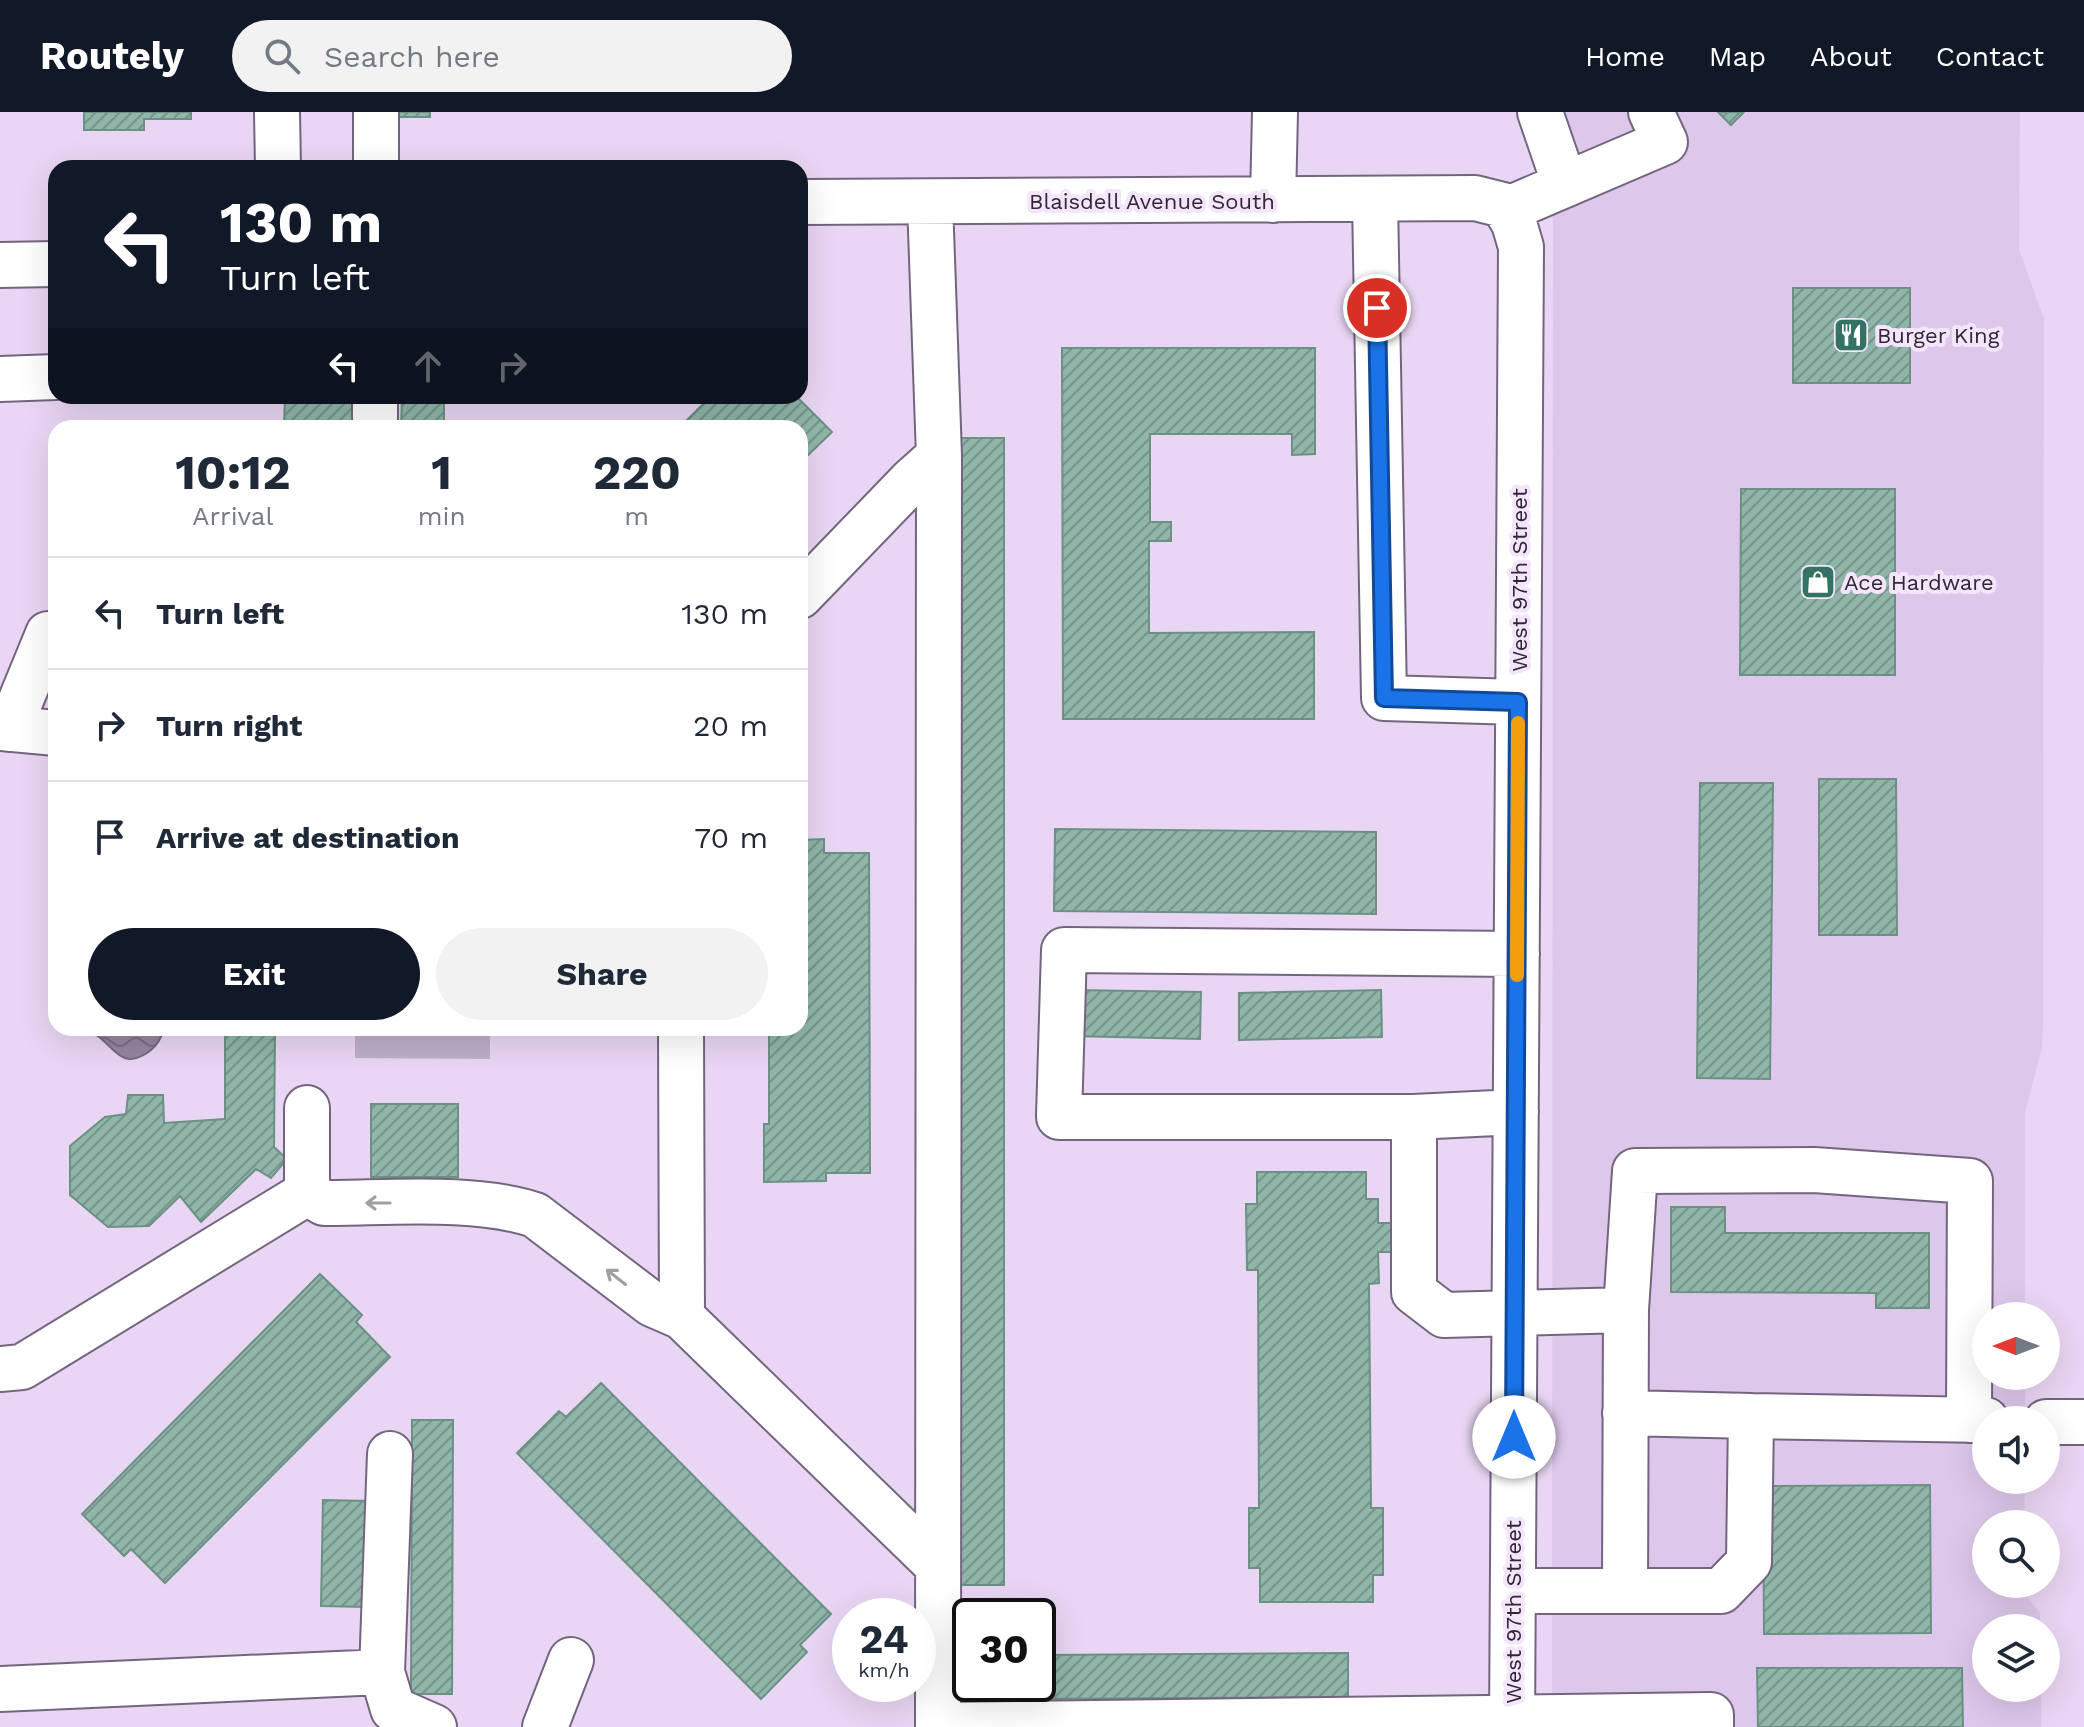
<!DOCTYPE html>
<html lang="en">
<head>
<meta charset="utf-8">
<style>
	body { margin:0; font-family:"Work Sans",sans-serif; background:#f2f2f3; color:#1f2937; height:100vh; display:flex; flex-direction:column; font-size:30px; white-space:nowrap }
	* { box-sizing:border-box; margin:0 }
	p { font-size:26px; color:#747a83 }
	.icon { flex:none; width:44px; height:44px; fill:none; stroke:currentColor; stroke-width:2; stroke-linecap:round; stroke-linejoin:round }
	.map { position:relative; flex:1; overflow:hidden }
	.drawer { position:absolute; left:48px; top:308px; width:760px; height:616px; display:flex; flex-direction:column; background:#fff; border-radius:24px; box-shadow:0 8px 32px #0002 }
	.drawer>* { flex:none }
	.banner { position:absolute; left:48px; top:48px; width:760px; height:244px; border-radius:24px; box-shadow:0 8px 32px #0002; background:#111827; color:#fff; overflow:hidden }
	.needle { width:52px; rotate:270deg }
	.fabs { position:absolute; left:1972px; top:1190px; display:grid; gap:16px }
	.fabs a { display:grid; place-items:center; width:88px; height:88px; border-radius:50%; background:#fff; box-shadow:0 8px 32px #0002; font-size:40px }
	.speed { position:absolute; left:832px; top:1486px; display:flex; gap:16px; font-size:40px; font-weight:700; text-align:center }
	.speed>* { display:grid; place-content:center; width:104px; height:104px; border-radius:50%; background:#fff; box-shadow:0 8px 32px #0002; line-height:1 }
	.speed small { font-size:20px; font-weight:400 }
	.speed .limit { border:4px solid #111; border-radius:12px; background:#fff; color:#111 }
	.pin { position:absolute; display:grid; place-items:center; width:68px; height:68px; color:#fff; margin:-34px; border:4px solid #fff; border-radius:50%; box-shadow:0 2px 8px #0007 }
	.me { position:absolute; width:88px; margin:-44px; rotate:0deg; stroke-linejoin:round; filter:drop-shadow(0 0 6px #0008) }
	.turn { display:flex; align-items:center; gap:28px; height:168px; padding:0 40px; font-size:36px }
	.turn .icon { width:104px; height:104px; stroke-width:2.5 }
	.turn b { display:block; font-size:56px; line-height:68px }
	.lanes { display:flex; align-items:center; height:76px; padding:0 40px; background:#0003; justify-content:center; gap:40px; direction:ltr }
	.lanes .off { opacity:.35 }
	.eta { display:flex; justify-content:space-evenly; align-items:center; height:136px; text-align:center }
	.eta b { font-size:48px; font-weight:700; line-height:56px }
	.primary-button { display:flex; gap:16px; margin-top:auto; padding:16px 40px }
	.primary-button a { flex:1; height:92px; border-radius:48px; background:#111827; color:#fff; font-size:32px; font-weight:700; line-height:92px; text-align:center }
	.primary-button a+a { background:#f2f2f3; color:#1f2937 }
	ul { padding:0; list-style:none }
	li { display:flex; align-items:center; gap:24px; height:112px; padding:0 40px; border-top:2px solid #e0e1e3 }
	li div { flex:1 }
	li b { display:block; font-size:30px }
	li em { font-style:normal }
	header { display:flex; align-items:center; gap:48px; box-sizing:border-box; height:112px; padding:0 40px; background:#111827; color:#fff }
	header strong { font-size:38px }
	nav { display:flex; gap:44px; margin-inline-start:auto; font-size:28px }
	.search { width:560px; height:72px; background:#f2f2f3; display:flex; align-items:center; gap:20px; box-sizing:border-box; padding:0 28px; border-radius:44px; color:#747a83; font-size:30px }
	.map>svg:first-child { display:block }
	.built { fill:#ddc8eb }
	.green { fill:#beafc8 }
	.water { fill:url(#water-waves); stroke:#77697f; stroke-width:2 }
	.building { fill:url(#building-hatch); stroke:#6c9084; stroke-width:2 }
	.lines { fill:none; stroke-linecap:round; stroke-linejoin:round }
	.minor-casing { stroke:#74657f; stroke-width:48 }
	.minor { stroke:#fff; stroke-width:44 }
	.oneway { stroke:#a19ea3 }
	.route-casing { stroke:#114b97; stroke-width:20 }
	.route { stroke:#1a73e8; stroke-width:14 }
	.slow { stroke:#f59e0b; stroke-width:14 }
	.labels { text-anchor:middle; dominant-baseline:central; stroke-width:8; stroke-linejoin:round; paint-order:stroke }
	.street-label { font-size:22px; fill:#2f2833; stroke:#f4e5fd }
	.poi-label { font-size:22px; fill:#2f2833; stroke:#f4e5fd; text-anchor:start }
</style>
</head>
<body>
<header>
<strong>Routely</strong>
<div class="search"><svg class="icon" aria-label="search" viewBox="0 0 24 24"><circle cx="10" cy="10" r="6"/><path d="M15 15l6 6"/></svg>Search here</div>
<nav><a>Home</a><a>Map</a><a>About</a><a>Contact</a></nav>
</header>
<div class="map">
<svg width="2084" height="1615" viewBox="0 0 2084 1615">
	<defs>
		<pattern id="water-waves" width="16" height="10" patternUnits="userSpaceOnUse" patternTransform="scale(2)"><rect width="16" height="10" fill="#9685a0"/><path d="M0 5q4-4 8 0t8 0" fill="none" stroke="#7b6d83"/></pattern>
		<pattern id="building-hatch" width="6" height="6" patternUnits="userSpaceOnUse" patternTransform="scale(2)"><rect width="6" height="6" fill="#90b6a9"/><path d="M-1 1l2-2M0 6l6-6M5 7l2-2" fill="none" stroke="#76948a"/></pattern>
	</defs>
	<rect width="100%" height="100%" fill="#e9d6f4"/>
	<path class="built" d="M1553,0H2020L2019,137L2044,207L2043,910L2042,936L2025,1001V1204H1986V1264H2025V1308H1986V1368H2025L2024,1412H1986V1472H2024V1481L2040,1501V1516H1986V1576H2041V1615H1552Z"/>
	<path class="green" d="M355,916H490V947L355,946Z"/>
	<path class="water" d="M82,916H163C162,927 156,935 147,941C122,957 115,937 99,925C94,921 88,919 82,916Z"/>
	<path class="building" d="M84,0H191V7H144V18H84Z
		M392,0H430V5H392Z
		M1718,0H1744L1731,13Z
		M1793,176H1910V271H1793Z
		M1062,236H1315V342L1292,343V322H1150V410H1171V429H1149V521L1314,520V607H1063Z
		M285,284H363L362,316H284Z
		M402,284H444V316H401Z
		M711,284H800L798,286L832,320L800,351V316H679Z
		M961,326H1004V1473H961Z
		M1741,377H1895V563H1740Z
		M1819,667H1896L1897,823H1819Z
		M1700,671H1773L1770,967L1697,966Z
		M1055,717L1376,720V802L1054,799Z
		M824,727V741H869L870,1061H826V1069L764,1070V1012H769V916H800V728Z
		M1073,878L1201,880L1200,927L1072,924Z
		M1381,878L1382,925L1239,928V881Z
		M225,916H275L274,1035L287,1047L271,1066L256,1057L201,1110L180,1084L149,1114L108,1115L70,1083V1034L105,1005L126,1002L128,983H163L164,1011L225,1007Z
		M371,992H458V1065H371Z
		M1257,1060H1366V1087H1378V1111H1397L1398,1140H1378L1379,1171L1369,1172L1371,1396H1383V1463H1373V1490H1260V1456H1249V1396H1259L1258,1158H1247L1246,1092H1257Z
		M1671,1095H1725V1121H1929V1196H1876V1181L1671,1180Z
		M320,1162L362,1203L356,1210L390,1245L165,1471L131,1437L124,1444L82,1402Z
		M601,1271L831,1502L800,1533L807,1540L761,1587L517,1341L559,1299L566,1305Z
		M412,1308H453L452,1582H411Z
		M1930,1373L1931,1521L1764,1522L1763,1374Z
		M323,1388L369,1389L366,1495L321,1494Z
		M1348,1541V1585L1017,1587V1572H1038V1543Z
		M1757,1556H1962L1963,1615H1758Z"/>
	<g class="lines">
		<g class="minor-casing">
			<path id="minor" d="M277,0L278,56
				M376,0V56
				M1540,0L1565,73
				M1273,88L1275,0
				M1375,88L1384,586L1518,590
				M800,90L1475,86L1503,93L1514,111L1521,135L1512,1615
				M1506,98L1665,30L1651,0
				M0,153L56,152
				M0,267L56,265
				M375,284V316
				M800,484L911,369L939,344L930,90
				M0,616L56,621
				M9,617L48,522L56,524
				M681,916L682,1205L937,1453
				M307,996V1081
				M1516,1000L1414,1005V1180L1444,1203L1626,1198
				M1414,1005H1059L1064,838L1517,842
				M307,1081L324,1091C388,1091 476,1083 535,1103L652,1192L682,1205
				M0,1257L22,1255L307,1081
				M1625,1301L1751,1304
				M2046,1310H2084
				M390,1342L382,1560L393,1597L434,1615
				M1513,1479H1721L1749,1450L1751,1304L1986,1308
				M1625,1479L1626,1198L1635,1059L1814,1058L1970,1069L1969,1308
				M0,1577L382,1560
				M938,1613L1711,1603V1615
				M545,1615L571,1548
				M938,1615L939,344"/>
		</g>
		<use href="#minor" class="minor"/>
	</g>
	<defs><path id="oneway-shaft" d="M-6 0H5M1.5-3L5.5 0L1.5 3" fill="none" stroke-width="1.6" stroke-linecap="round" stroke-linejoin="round" transform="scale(2)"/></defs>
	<g class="oneway">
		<use href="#oneway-shaft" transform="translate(378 1091) rotate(-180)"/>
		<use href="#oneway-shaft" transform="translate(616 1165) rotate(-142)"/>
	</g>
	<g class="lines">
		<g class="route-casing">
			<path id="route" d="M1377,196L1384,586L1518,590L1514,1325"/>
		</g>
		<use href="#route" class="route"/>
		<path class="slow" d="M1517,863L1518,611"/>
	</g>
	<defs>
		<g id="restaurant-square" transform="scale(1.8)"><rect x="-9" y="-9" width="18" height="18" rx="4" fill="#337362" stroke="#f4e5fd"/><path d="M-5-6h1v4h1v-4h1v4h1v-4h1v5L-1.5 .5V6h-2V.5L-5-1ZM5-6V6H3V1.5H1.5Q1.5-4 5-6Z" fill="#fff"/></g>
		<g id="shop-square" transform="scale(1.8)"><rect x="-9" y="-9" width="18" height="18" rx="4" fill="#337362" stroke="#f4e5fd"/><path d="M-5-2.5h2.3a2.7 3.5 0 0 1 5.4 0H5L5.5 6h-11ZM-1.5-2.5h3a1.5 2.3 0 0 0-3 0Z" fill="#fff"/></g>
	</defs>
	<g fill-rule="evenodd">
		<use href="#restaurant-square" x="1851" y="223"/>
		<use href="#shop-square" x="1818" y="470"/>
	</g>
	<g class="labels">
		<g class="street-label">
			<text x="1152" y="89">Blaisdell Avenue South</text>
			<text transform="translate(1519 468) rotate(-90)">West 97th Street</text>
			<text transform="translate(1513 1500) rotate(-90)">West 97th Street</text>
		</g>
		<g class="poi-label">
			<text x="1877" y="223">Burger King</text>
			<text x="1844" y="470">Ace Hardware</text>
		</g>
	</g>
</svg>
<div class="fabs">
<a><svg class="needle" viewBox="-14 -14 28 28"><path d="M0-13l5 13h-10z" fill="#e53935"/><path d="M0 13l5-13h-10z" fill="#747a83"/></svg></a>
<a><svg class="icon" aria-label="sound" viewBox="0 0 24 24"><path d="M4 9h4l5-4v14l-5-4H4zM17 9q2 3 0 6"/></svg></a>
<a><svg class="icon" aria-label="search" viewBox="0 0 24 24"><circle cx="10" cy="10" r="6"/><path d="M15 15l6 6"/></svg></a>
<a><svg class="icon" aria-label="layers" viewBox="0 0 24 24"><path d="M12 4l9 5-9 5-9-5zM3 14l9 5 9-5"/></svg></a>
</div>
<div class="speed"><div>24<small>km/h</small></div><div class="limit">30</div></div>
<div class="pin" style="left:1377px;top:196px;background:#d93025"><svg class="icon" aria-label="arrive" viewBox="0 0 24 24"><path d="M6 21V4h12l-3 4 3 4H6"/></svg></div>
<svg class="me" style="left:1514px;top:1325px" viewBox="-20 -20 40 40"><circle r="19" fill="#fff"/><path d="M0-13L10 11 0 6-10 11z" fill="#1a73e8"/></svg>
<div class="banner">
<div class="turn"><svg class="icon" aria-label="left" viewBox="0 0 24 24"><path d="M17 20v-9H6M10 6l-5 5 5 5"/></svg><div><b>130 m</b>Turn left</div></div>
<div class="lanes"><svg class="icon" aria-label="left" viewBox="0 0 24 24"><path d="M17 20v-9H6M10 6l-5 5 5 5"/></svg><svg class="icon off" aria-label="ahead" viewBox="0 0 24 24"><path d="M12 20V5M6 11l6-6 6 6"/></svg><svg class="icon off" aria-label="right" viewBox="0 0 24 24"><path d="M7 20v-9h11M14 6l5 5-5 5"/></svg></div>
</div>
<section class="drawer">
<div class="eta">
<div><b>10:12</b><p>Arrival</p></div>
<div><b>1</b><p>min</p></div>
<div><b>220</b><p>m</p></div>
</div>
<ul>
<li><svg class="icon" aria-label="left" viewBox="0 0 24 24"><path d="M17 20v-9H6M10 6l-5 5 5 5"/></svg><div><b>Turn left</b></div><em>130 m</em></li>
<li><svg class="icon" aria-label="right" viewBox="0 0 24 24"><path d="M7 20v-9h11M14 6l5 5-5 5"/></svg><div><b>Turn right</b></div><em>20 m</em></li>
<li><svg class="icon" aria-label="arrive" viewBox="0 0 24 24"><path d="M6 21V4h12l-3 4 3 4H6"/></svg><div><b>Arrive at destination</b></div><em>70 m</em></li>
</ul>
<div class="primary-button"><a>Exit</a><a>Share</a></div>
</section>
</div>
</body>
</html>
